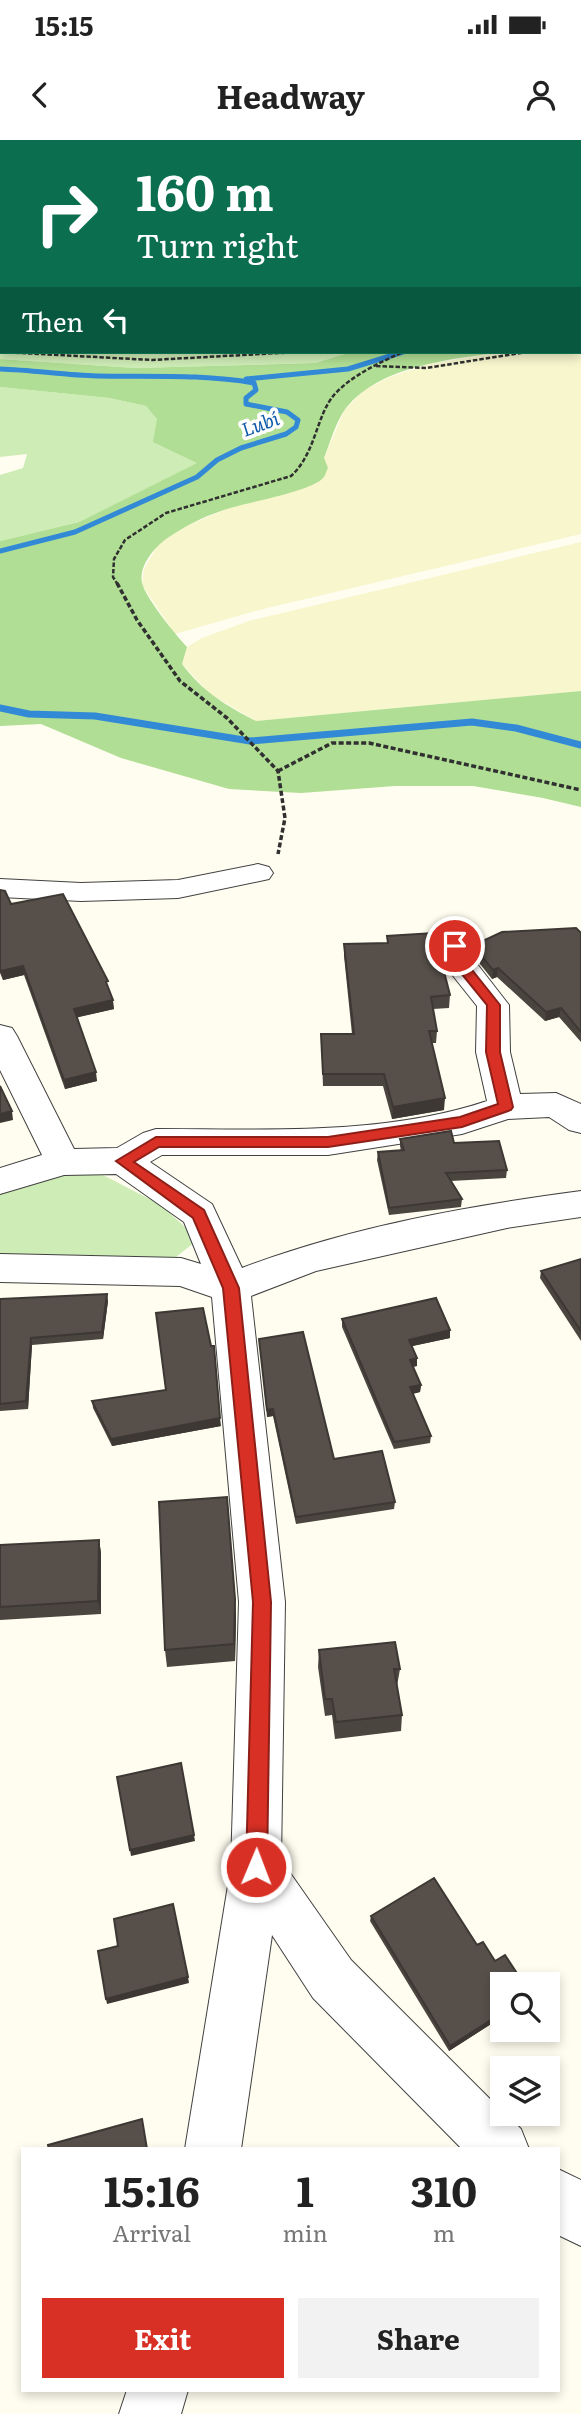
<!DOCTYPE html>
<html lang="en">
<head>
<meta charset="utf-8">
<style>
	body { margin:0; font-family:Literata,serif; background:#f2f2f2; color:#222; height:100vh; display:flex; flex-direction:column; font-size:26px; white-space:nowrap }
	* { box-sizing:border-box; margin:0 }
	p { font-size:23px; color:#767676 }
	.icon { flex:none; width:38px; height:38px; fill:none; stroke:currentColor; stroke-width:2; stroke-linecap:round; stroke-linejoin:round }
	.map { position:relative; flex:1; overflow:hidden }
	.details { position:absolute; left:21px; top:2007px; width:539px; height:245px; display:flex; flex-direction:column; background:#fff; border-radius:0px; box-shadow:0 4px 10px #0003 }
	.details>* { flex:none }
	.hud { position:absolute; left:0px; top:0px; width:581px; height:214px; box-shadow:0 4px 10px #0003; background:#0b6e4f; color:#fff; overflow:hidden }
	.fabs { position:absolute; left:490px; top:1832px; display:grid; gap:14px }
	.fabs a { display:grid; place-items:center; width:70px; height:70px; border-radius:0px; background:#fff; box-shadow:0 4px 10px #0003; font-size:35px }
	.pin { position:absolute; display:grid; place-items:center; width:60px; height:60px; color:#fff; margin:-30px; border:4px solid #fff; border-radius:50%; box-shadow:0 2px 7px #0007 }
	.me { position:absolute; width:77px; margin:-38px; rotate:1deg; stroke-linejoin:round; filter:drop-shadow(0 0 5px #0008) }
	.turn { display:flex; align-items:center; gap:24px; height:147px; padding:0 21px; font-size:32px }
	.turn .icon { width:91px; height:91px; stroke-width:2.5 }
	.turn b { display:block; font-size:49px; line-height:60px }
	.then { display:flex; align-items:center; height:66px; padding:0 21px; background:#0003; gap:14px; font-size:26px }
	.eta { display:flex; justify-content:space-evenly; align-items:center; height:119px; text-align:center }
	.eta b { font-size:42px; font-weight:700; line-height:49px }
	.action { display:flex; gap:14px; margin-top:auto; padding:14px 21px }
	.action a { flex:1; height:80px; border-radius:0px; background:#d93025; color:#fff; font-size:28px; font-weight:700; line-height:80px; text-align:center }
	.action a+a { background:#f2f2f2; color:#222 }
	.status { display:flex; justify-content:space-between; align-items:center; height:49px; padding:0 35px; background:#fff; direction:ltr }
	.status svg { height:19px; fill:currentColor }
	header { display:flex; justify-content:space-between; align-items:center; height:91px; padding:0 21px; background:#fff; font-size:32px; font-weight:700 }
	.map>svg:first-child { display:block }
	.farmland { fill:#f7f6cd }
	.green { fill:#ceecb6 }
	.forest { fill:#b0de94 }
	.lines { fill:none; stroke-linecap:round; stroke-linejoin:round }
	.stream-far1 { stroke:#3289d6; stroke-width:5 }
	.stream { stroke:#3289d6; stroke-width:7 }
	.minor-casing { stroke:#414141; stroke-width:2 }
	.path-far2 { stroke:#303030; stroke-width:2; stroke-dasharray:3.5 2; stroke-linecap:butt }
	.path-far1 { stroke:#303030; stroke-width:2.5; stroke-dasharray:4.5 2; stroke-linecap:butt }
	.path { stroke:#303030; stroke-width:3.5; stroke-dasharray:5 2.5; stroke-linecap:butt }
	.minor { fill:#fff; fill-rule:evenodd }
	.wall { fill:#4b4540 }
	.shaded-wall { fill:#3d3834 }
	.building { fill:#57504a; stroke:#3d3834; stroke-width:2 }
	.route { fill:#d93025; stroke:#8d1f18; stroke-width:2 }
	.labels { text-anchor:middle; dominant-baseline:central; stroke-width:7; stroke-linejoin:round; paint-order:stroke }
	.far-water-label { font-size:19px; font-style:italic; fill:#0f5ba8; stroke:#fff }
</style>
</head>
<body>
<div class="status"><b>15:15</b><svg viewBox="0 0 49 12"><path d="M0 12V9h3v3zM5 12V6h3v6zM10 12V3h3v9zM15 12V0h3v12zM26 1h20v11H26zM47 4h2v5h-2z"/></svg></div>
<header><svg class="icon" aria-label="back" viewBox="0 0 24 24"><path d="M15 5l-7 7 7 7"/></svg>Headway<svg class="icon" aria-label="person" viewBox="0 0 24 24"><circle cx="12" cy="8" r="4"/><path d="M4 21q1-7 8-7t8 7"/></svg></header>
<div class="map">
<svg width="581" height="2274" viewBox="0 0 581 2274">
	<rect width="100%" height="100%" fill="#fffdef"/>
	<path class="farmland" d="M581,200V394L259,470L175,494L142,445L144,429L159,403L184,387L222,371L324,318L344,271L364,250L390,237L426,225L458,219L501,212H579Z
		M581,402V551L256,581L210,554L182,524L187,507L202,498L249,481Z"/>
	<path class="green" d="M0,173L2,212H351L315,223L136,228L0,219Z
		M0,247L109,258L146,266L198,323L79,382L0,401V335L23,328L27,314L0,317Z
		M62,1031L101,1034L161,1065L187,1089L195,1102L176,1117L145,1124L0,1123V1051Z"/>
	<path class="forest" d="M0,0H581V148L579,2H2L0,55Z
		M351,212H501C449,220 381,225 346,268C336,281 330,303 324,318L328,328C326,331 326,335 323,338C311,352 242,363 221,371C203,377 185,386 169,397C155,406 136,428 143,446C149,462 175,494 187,507L182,524C202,551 226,566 256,581L581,551V667L543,658L473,646H395L301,653L229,649L121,618L41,584L0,586V401L79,382L197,323L153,302L157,279L146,266L109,258L0,247V219L136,228L315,223Z"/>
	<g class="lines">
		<path class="stream-far1" d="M0,229C32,230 65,235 97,236C150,237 202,234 254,243L256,250L246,258V264L287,272L298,280L296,287L286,294L241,308L217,320L197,337L75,392L0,411
			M246,239L348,229L403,212"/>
		<path class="stream" d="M0,568L29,574L95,576L250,601L472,582L516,588L581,605"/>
		<g class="minor-casing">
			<path id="minor" d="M258,724L269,727L273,733L269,739L178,758L81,761L0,757V739L81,743L178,740Z
				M452,780L463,783L468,790L474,820L509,865L510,912L520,954L556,953L581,964V993L569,990L549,977L508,979L462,994L328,1015H162L150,1022L212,1064L242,1128C350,1087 467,1066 581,1051V1077L507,1088L316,1131L251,1156L285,1462L281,1720L351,1820L502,1971V1974H506L521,1989L529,2009H462L313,1858L272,1795L241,2009H185L231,1727L239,1462L212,1157L180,1146L0,1142V1114L181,1118L201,1124L184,1082L116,1034L64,1035L0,1054V1028L42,1015L0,930V885L12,888L17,896L74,1009L117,1008L143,993L156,989C264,989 383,996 487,961L476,912L477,866L442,822L436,790L441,783Z
				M558,2029L581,2040V2106L558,2095Z
				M127,2250H188L181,2274H119Z"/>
		</g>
		<path class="path-far2" d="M576,0H581"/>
		<path class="path-far1" d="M2,212L152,220L297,212
			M376,226L426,228L527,212
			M118,445L113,437L114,419L125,400L166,373L291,336C316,313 316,276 334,255C352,235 379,223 403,212"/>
		<path class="path" d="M117,443L137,480L180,541L227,578L278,631L285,678L278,714
			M278,631L332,603H369L581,650"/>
		<use href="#minor" class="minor"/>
	</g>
	<path class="wall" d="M0,750L11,764L109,849L114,869L77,877L97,941L65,949L24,835L3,840L0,833Z
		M581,793V902L559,877L545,881L497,837L492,839L476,819L475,812L476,804Z
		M387,796L450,855L449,868L433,869L437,891L436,903H432L444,970L392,979L383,946H323L321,894H352L344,816V804L387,803Z
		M400,999L454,1003L507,1030L506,1038L451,1041L462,1059L461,1067L389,1075L377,1020L378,1012L401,1011L400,1006Z
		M581,1119V1201L540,1138L541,1131Z
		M0,1159L108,1161L103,1199L32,1205L28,1269L0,1271Z
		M342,1179L450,1198L412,1206L417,1218V1226L413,1227L421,1245L420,1252L413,1254L431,1296L430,1303L394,1309L342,1187Z
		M259,1199L334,1319L395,1362L394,1369L296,1384L273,1276L267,1277Z
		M92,1261L221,1286L112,1306L93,1268Z
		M99,1400L101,1413V1474L0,1480V1405Z
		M235,1459L236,1477L235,1521L167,1527L165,1510Z
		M319,1510L400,1529L397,1546L402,1575L401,1591L335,1599L332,1575L325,1576L318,1527Z
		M371,1776L477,1805L495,1821L502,1844V1877L449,1911L370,1781Z"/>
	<path class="shaded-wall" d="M23,826L24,835L3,840L1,831Z
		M498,828L497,837L492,839L493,830Z
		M113,860L114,869L75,878L74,869Z
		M561,868L559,877L545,881L546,872Z
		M96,932L97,941L65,949L64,940Z
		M445,958L444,970L392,979L393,967Z
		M12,971L13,980L0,983V974Z
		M107,1154L108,1161L103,1199L102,1192Z
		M450,1190V1198L408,1207L409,1200Z
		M31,1198L32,1205L28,1269L26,1261Z
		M417,1218V1226L409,1227L410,1220Z
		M421,1245L420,1252L410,1254V1247Z
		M273,1269V1276L267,1277V1270Z
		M220,1278L221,1286L112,1306L111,1299Z
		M99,1400L101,1413V1474L98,1461Z
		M235,1459L236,1477L235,1521L234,1504Z
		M194,1695L195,1701L131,1716L130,1710Z
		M188,1837L189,1843L107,1864L106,1859Z
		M502,1873V1877L449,1911L450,1906Z"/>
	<path class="building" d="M0,750L5,751L11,764L63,754L108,841L106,842L113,860L74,869L96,932L64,940L23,826L1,831L0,828Z
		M576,788L581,793V892L561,868L546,872L498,828L493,830L477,810L476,804L502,792Z
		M434,793L450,855L431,857L437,891H429L445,958L393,967L384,934H323L321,894H354L344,804L388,803L387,796Z
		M0,946L12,971L0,974Z
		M451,991L454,1003L499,1001L507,1030L446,1033L462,1059L389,1068L378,1012L404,1010L400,999Z
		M581,1119V1191L541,1131Z
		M107,1154L102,1192L31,1198L26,1261L0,1264V1159Z
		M436,1158L450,1190L409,1200L417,1218L410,1220L421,1245L410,1247L431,1296L394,1302L342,1179Z
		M203,1168L211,1206H214L220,1278L111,1299L92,1261L166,1250L156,1173Z
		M303,1192L334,1319L382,1311L395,1362L296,1377L273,1269L267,1270L259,1199Z
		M227,1357L235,1459L234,1504L165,1510L159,1362Z
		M99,1400L98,1461L0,1467V1405Z
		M395,1502L400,1529H394L402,1575L336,1582L332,1559H325L319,1510Z
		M181,1623L194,1695L130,1710L117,1637Z
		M434,1738L477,1805L483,1802L495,1821L505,1815L524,1844H502V1873L450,1906L371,1776Z
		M173,1764L188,1837L106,1859L98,1811L118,1806L114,1779Z
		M142,1979L147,2009H49L48,2005Z"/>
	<path class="route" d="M455,802L462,806L465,821L500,865V912L513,967L511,970L462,987L328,1007H159L134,1022L204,1070L239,1148L271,1462L267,1727L264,1734L256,1737L249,1734L246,1727L253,1462L223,1148L193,1078L116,1021L156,997H328L460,977L498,964L486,912L487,865L452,822L449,806Z"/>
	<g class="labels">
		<g class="far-water-label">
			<text transform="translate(260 283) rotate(-20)">Lubí</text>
		</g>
	</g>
</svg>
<div class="fabs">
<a><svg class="icon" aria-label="search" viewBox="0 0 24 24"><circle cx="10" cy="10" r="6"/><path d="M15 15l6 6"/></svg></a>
<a><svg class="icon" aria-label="layers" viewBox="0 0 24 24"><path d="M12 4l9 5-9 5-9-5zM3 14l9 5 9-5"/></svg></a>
</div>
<div class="pin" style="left:455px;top:806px;background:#d93025"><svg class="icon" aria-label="arrive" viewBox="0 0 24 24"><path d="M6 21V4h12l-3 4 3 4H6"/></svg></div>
<svg class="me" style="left:256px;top:1727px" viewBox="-20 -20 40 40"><circle r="17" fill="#d93025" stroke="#fff" stroke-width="3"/><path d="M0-11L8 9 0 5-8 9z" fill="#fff"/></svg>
<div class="hud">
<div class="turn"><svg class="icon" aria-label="right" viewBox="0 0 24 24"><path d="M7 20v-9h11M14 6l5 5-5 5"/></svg><div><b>160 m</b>Turn right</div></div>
<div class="then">Then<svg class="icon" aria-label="left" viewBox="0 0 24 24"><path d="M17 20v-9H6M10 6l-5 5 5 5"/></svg></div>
</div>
<section class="details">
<div class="eta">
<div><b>15:16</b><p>Arrival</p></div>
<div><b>1</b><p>min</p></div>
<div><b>310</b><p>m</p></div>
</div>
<div class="action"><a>Exit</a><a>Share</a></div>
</section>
</div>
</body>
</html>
